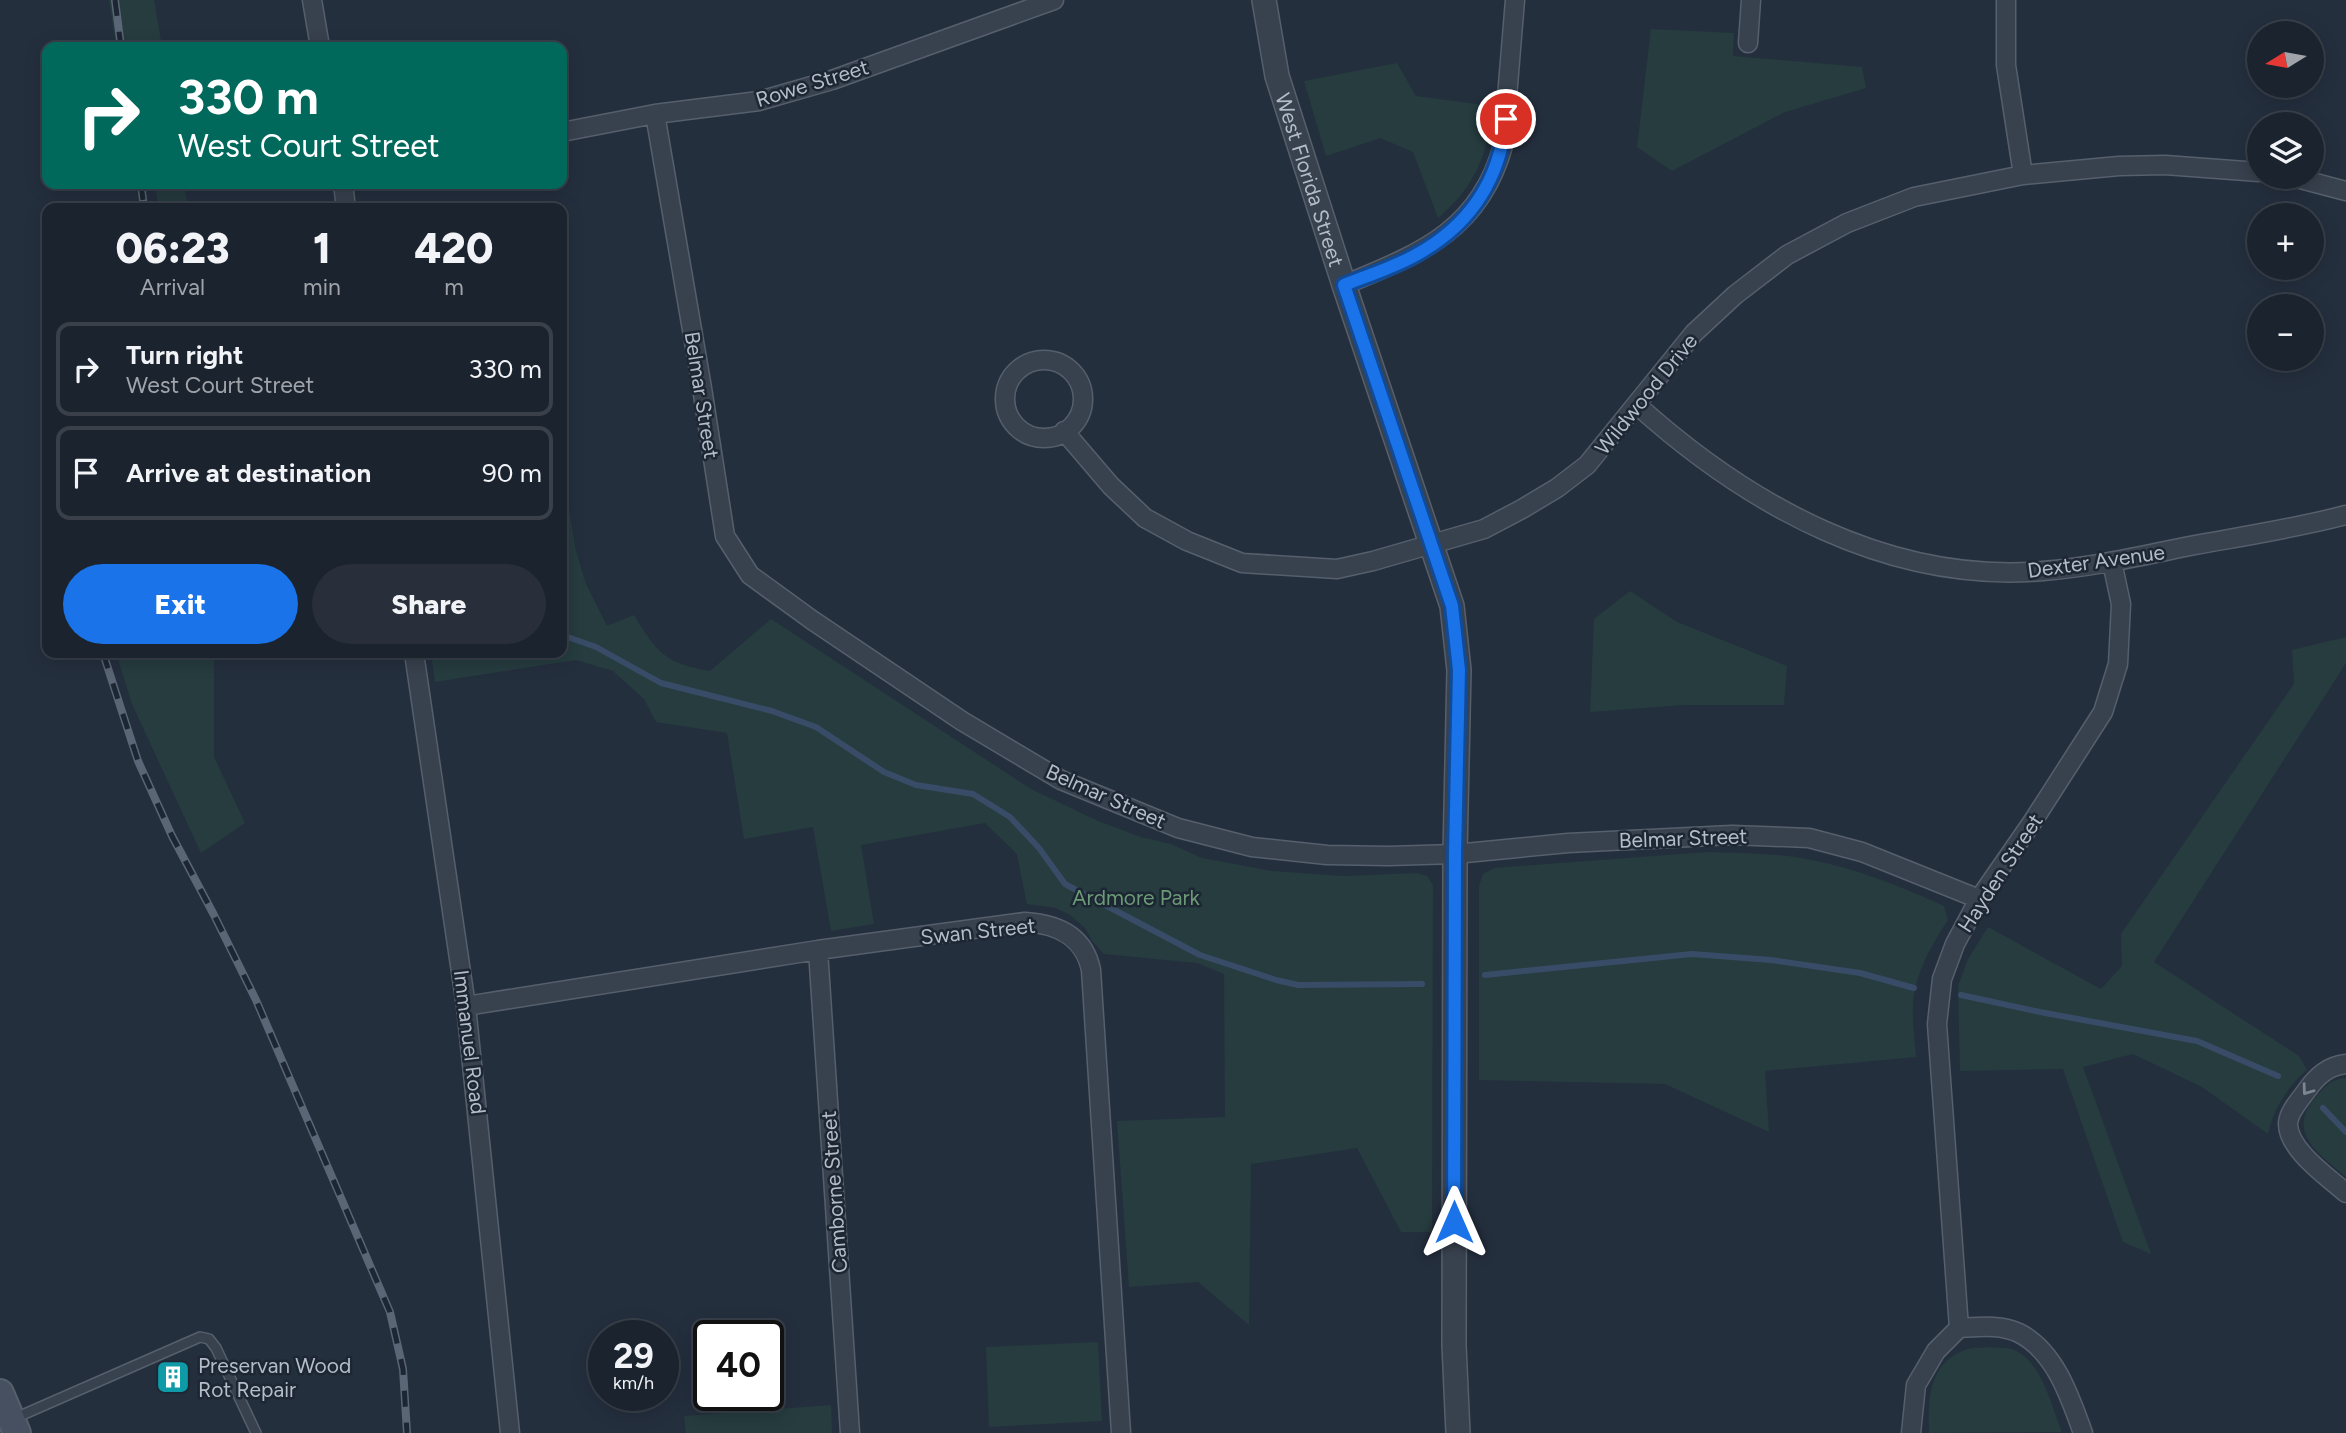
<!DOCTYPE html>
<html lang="en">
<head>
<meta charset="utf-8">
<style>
	body { margin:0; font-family:Figtree,sans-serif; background:#282f3a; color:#f1f3f6; height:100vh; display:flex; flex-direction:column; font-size:26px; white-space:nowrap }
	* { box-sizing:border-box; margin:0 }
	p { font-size:23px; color:#a0a4aa }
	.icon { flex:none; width:38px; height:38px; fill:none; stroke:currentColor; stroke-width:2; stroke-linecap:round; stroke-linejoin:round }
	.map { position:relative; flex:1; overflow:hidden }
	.side { position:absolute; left:42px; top:203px; width:525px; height:455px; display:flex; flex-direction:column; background:#1b232e; border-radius:14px; box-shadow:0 4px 18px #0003,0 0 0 2px #39404a }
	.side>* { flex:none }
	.top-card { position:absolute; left:42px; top:42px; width:525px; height:147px; border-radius:14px; box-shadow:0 4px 18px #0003,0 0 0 2px #39404a; background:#00695c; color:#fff; overflow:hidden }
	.needle { width:46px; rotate:259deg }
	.tools { position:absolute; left:2247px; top:21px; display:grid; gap:14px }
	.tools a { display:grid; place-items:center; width:77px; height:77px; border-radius:50%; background:#1b232e; box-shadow:0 4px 18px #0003,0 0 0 2px #39404a; font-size:35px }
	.speed { position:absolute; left:588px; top:1320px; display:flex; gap:14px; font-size:35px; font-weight:700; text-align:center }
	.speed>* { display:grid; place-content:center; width:91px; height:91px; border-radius:50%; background:#1b232e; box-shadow:0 4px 18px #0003,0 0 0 2px #39404a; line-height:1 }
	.speed small { font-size:18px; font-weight:400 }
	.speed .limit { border:4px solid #111; border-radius:10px; background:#fff; color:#111 }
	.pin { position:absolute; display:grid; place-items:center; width:60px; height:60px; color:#fff; margin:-30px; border:4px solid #fff; border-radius:50%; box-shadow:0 2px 7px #0007 }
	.me { position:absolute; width:77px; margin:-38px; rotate:0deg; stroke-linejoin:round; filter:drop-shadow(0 0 5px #0008) }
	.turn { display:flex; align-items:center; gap:24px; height:147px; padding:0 21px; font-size:32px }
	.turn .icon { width:91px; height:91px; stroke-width:2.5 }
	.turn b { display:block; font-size:49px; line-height:60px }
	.eta { display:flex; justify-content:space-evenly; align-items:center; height:119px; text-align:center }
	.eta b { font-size:42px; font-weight:800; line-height:49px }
	.action { display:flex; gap:14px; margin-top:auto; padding:14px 21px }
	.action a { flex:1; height:80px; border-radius:42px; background:#1a73e8; color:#fff; font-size:28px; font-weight:800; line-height:80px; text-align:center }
	.action a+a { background:#282f3a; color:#f1f3f6 }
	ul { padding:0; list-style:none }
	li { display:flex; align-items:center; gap:21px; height:94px; margin:0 14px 10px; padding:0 7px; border:4px solid #39404a; border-radius:14px }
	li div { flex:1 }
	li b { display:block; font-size:26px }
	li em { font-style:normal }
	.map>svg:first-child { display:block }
	.green { fill:#263c3f }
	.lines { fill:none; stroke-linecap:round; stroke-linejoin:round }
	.stream { stroke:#394c67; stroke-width:6 }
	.service-casing { stroke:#565f6c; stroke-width:12 }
	.minor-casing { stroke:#565f6c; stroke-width:21 }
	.tertiary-casing { stroke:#565f6c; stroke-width:26 }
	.secondary-casing { stroke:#565f6c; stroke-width:30 }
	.service { stroke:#38414e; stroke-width:9 }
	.minor { stroke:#38414e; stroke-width:18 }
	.tertiary { stroke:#38414e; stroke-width:23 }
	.secondary { stroke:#465061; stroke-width:26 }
	.rail-casing { stroke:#5a6575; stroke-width:8 }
	.rail { stroke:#1d2633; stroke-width:5; stroke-dasharray:16; stroke-linecap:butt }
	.oneway { stroke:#7c8592 }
	.route-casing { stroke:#114b97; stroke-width:18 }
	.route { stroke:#1a73e8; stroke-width:12 }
	.labels { text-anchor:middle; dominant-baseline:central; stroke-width:5; stroke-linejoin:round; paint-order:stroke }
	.street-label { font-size:21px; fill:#b4bcc9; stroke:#1d2633 }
	.park-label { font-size:21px; fill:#6b9a76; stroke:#1d2633 }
	.poi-label { font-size:21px; fill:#b4bcc9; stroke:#1d2633; text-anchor:start }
</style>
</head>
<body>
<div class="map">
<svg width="2346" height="1433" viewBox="0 0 2346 1433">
	<rect width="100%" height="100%" fill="#242f3e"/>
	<path class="green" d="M109,0H154L162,47H116Z
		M1651,29L1734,33L1733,56L1862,67L1866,88L1785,112L1672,171L1637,147Z
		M1397,63L1416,96L1492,106C1489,153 1475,187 1438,218L1413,152L1380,138L1326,156L1304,81Z
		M155,184H184L188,208H159Z
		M562,498H567L576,551L586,584L607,626L634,615C656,652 666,664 710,671L771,619L1031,789L1098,821L1141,837L1171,844L1202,858L1272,871L1343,876L1416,873L1427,876L1433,885L1432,1232H1401L1357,1148L1251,1164L1249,1325L1198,1282L1129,1287L1117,1121L1225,1117L1224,974L1197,963L1104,954L1092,941L1085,928L1070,915L1056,908L1027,904L1017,854L985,823L861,845L874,924L831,931L813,827L744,839L727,733L656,722L644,699L613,671L576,660L435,682L431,653H562Z
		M1630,591L1677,622L1787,666L1784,705H1683L1590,712L1594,619Z
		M2346,637V663L2154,962L2299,1056L2307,1070C2289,1084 2272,1112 2268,1134L2202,1087L2133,1054L2083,1067L2151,1254L2123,1242L2063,1069L1960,1071L1958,986L1968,959L1988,927L2101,989L2122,966L2121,934L2294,684L2292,650Z
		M116,653H214V757L245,823L201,853L132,704Z
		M1706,852C1740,853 1774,853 1807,859C1855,868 1900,886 1944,906L1948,920C1931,946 1914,975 1913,1007C1912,1023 1915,1040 1916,1057L1765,1071L1769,1132L1665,1084L1479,1080V886L1483,874L1494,868Z
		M2346,1078V1177C2321,1155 2285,1133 2315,1098C2324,1087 2331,1079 2346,1078Z
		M1098,1342L1102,1421L989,1427L986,1347Z
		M1990,1347C1997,1348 2006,1347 2012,1349C2042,1360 2051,1406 2062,1432L1929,1433C1928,1400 1928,1361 1968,1349C1974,1347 1983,1348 1990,1347Z
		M831,1405L832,1433H686L684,1416Z"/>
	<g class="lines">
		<path class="stream" d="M562,635L596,647L661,683L772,711L816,727L884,772L916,785L973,794L1010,817L1039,848L1065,884L1200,955L1276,980L1298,985L1422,984
			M1485,975L1692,954L1771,960L1860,973L1914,988
			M1961,995L2040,1012L2197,1041L2278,1076
			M2323,1108L2346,1132"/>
		<g class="service-casing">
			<path id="service" d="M13,1419L200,1337L209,1339L216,1348L256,1433"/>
		</g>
		<g class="minor-casing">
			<path id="minor" d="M312,0L320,47
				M2006,0V65L2023,175
				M1748,43L1751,0
				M655,114L702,388L725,536L750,575L812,620L962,721L1061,780L1178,828L1252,847L1327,855L1389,856L1455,854L1568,843L1732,835L1809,838L1862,852L1979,899
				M562,132L655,114L759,101L832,80L1054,0
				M2293,177L2346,191
				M343,184L346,208
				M1344,285C1418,254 1479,232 1503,146L1515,0
				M1005 399a39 39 0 1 1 78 0a39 39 0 1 1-78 0Z
				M1637,405C1748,505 1889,584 2043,571C2094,567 2145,555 2195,545C2245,536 2297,528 2346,515
				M1064,431L1111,486L1145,518L1187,541L1242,563L1337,569L1373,561L1484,529L1522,509L1557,488L1587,465L1694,333L1735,295L1787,255L1847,223L1914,197L2023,175L2119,166L2165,165L2259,172
				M414,653L466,1006L510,1433
				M818,950L850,1433
				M466,1006L818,950L1025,922C1057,924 1084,936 1091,970L1121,1433
				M2346,1064C2328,1066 2317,1076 2307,1090C2300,1100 2289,1111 2288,1123C2287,1149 2328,1177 2346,1193
				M1959,1328L1937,1024L1942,979L1955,944L1979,899L2033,821L2103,712L2118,664L2121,604L2112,562
				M1959,1328C1978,1327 2001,1324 2019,1333C2055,1351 2070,1397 2083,1433
				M1911,1433L1916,1385L1936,1351L1959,1328"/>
		</g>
		<g class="tertiary-casing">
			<g id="tertiary">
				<path id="s1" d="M1264,0L1277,76L1344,285L1452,606L1459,670L1455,854L1454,1345L1458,1433"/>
			</g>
		</g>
		<g class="secondary-casing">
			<path id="secondary" d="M0,1393L17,1433"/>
		</g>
		<use href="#service" class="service"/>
		<use href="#minor" class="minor"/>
		<use href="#tertiary" class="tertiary"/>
		<use href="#secondary" class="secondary"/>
		<g class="rail-casing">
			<path id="rail" d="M115,0L121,47
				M141,184L144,208
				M103,653L138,761L172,836L214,915L256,1000L390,1312L403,1369L407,1433"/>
		</g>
		<use href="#rail" class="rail"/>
	</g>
	<defs><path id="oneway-chevron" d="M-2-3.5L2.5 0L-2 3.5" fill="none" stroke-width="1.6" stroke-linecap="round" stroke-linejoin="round" transform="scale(1.75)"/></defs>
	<use class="oneway" href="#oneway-chevron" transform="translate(2307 1090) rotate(126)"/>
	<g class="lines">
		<g class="route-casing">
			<path id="route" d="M1454,1222L1455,854L1459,670L1452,606L1344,285C1367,276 1392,268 1414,256C1468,227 1500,181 1506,119"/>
		</g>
		<use href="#route" class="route"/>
	</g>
	<defs>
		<g id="building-square" transform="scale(1.75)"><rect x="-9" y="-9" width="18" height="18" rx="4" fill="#0f9aa8" stroke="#1d2633"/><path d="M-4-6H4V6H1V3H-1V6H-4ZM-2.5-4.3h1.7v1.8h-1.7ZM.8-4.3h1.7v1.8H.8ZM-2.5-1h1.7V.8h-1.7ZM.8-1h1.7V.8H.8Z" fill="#fff"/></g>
	</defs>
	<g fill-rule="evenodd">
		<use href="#building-square" x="173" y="1377"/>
	</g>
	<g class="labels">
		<g class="street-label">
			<text transform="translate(812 83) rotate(-17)">Rowe Street</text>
			<text stroke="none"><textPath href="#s1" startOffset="186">West Florida Street</textPath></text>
			<text transform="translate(1646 394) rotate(-51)">Wildwood Drive</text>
			<text transform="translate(702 395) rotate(81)">Belmar Street</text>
			<text transform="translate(2096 561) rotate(-8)">Dexter Avenue</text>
			<text transform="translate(1106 796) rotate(24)">Belmar Street</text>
			<text transform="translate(1683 838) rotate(-2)">Belmar Street</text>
			<text transform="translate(2000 873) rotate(-57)">Hayden Street</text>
			<text transform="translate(978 931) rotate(-6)">Swan Street</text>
			<text transform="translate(470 1042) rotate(83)">Immanuel Road</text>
			<text transform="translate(834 1192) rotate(-94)">Camborne Street</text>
		</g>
		<g class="park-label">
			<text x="1136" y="897">Ardmore Park</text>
		</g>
		<g class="poi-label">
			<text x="198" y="1365">Preservan Wood<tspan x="198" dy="24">Rot Repair</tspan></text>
		</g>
	</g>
</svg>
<div class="tools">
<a><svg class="needle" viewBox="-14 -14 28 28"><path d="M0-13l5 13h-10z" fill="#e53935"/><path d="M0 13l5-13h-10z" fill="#a0a4aa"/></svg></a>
<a><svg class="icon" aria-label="layers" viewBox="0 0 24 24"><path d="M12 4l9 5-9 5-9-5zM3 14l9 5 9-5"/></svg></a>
<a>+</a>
<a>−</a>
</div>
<div class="speed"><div>29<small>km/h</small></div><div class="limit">40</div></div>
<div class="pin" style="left:1506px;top:119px;background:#d93025"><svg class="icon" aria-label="arrive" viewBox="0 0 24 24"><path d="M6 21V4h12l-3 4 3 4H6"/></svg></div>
<svg class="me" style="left:1454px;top:1222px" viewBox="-20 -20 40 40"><path d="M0-17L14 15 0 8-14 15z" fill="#1a73e8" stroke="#fff" stroke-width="4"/></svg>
<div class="top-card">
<div class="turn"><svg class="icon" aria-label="right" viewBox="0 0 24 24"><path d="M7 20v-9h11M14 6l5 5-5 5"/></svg><div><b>330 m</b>West Court Street</div></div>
</div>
<section class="side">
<div class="eta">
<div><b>06:23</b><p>Arrival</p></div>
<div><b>1</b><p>min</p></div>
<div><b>420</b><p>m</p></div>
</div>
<ul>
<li><svg class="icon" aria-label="right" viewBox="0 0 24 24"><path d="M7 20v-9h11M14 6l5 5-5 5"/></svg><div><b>Turn right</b><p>West Court Street</p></div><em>330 m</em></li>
<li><svg class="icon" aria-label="arrive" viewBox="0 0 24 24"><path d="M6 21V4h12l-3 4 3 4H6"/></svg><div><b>Arrive at destination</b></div><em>90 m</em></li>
</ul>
<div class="action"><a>Exit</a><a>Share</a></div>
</section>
</div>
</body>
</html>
